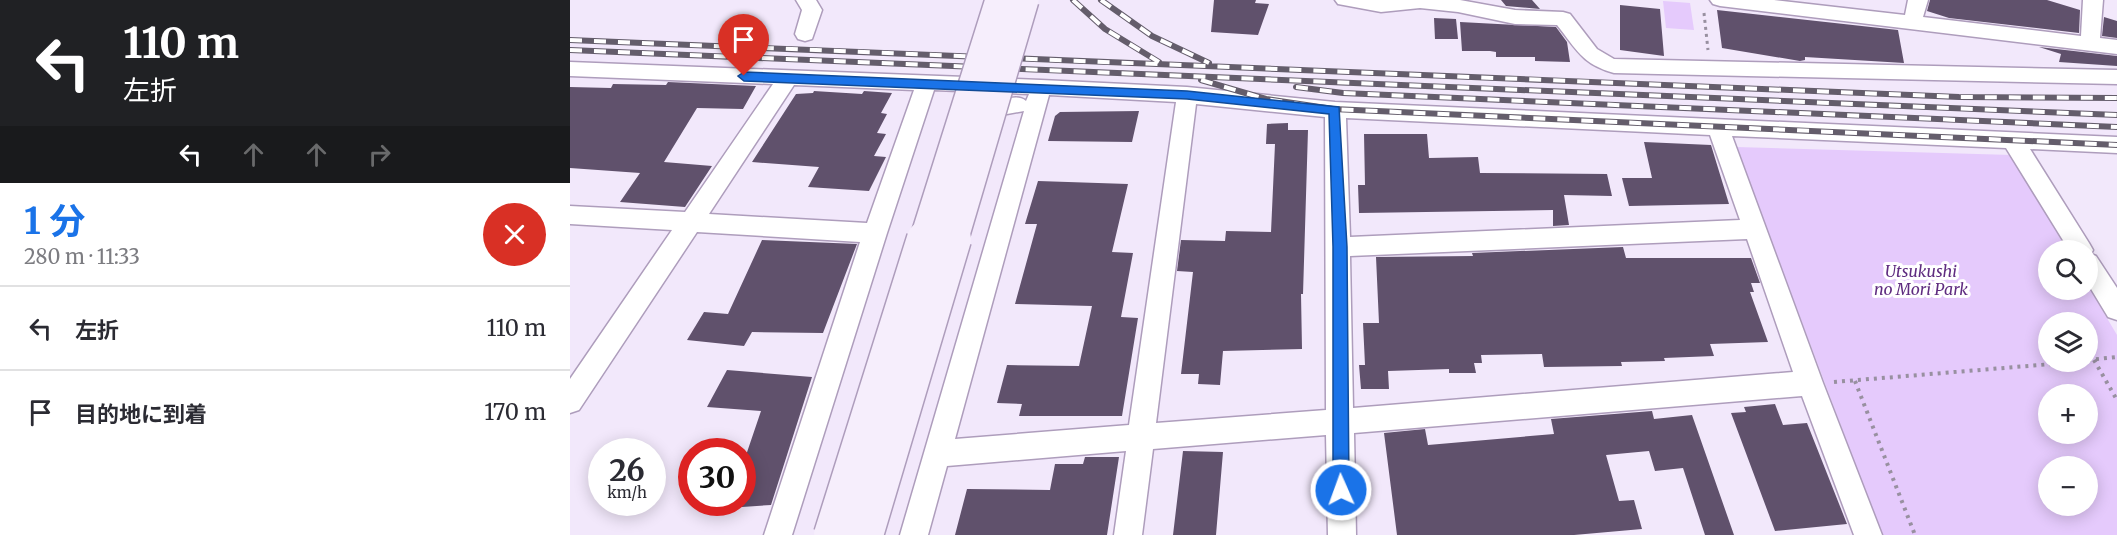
<!DOCTYPE html>
<html lang="ja">
<head>
<meta charset="utf-8">
<style>
	body { margin:0; font-family:Merriweather,"Noto Sans JP",serif; background:#f7f7f7; color:#2b2b33; height:100vh; display:flex; flex-direction:column; font-size:22px; white-space:nowrap }
	* { box-sizing:border-box; margin:0 }
	p { font-size:20px; color:#7c7c81 }
	.icon { flex:none; width:33px; height:33px; fill:none; stroke:currentColor; stroke-width:2; stroke-linecap:round; stroke-linejoin:round }
	.map { position:relative; flex:1; overflow:hidden }
	.sheet { display:flex; flex-direction:column; background:#fff; width:570px }
	.sheet>* { flex:none }
	.hud { background:#202124; color:#fff; overflow:hidden }
	.tools { position:absolute; left:1468px; top:240px; display:grid; gap:12px }
	.tools a { display:grid; place-items:center; width:60px; height:60px; border-radius:50%; background:#fff; box-shadow:0 3px 15px #0003; font-size:30px }
	.speed { position:absolute; left:18px; top:438px; display:flex; gap:12px; font-size:30px; font-weight:700; text-align:center }
	.speed>* { display:grid; place-content:center; width:78px; height:78px; border-radius:50%; background:#fff; box-shadow:0 3px 15px #0003; line-height:1 }
	.speed small { font-size:15px; font-weight:400 }
	.speed .limit { border:9px solid #d22; background:#fff; color:#111 }
	.pin { position:absolute; display:grid; place-items:center; width:51px; height:51px; color:#fff; margin:-62px -26px; border-radius:50% 50% 50% 0; rotate:-45deg; box-shadow:0 0 6px #0007 }
	.pin .icon { rotate:45deg }
	.me { position:absolute; width:66px; margin:-33px; rotate:358deg; stroke-linejoin:round; filter:drop-shadow(0 0 4px #0008) }
	.turn { display:flex; align-items:center; gap:21px; height:126px; padding:0 24px; font-size:27px }
	.turn .icon { width:78px; height:78px; stroke-width:2.5 }
	.turn b { display:block; font-size:42px; line-height:51px }
	.lanes { display:flex; align-items:center; height:57px; padding:0 24px; background:#0003; justify-content:center; gap:30px; direction:ltr }
	.lanes .off { opacity:.35 }
	.round { display:grid; place-items:center; flex:none; width:63px; height:63px; border-radius:32px; background:#f7f7f7 }
	.overview { display:flex; align-items:center; justify-content:space-between; height:102px; padding:0 24px }
	h1 { font-size:36px; font-weight:700; line-height:45px; color:#1a73e8 }
	ul { padding:0; list-style:none }
	li { display:flex; align-items:center; gap:18px; height:84px; padding:0 24px; border-top:2px solid #e1e1e2 }
	li div { flex:1 }
	li b { display:block; font-size:22px }
	li em { font-style:normal }
	main { display:flex; flex:1; min-height:0 }
	.map>svg:first-child { display:block }
	.green { fill:#e5cafc; fill-rule:evenodd }
	.building { fill:#60516c }
	.lines { fill:none; stroke-linecap:round; stroke-linejoin:round }
	.street-casing { stroke:#ae9dbc; stroke-width:3 }
	.path-far1 { stroke:#9890a0; stroke-width:3; stroke-dasharray:3 4; stroke-linecap:butt }
	.path { stroke:#9890a0; stroke-width:4; stroke-dasharray:3 5; stroke-linecap:butt }
	.street { fill:#fff; fill-rule:evenodd }
	.rail-casing { stroke:#645d6b; stroke-width:6 }
	.rail { stroke:#fff; stroke-width:4; stroke-dasharray:12; stroke-linecap:butt }
	.secondary-bridge-far1-casing { stroke:#ae9dbc; stroke-width:32; stroke-linecap:butt }
	.secondary-bridge-casing { stroke:#ae9dbc; stroke-width:39; stroke-linecap:butt }
	.secondary-bridge-far1 { stroke:#f6eefc; stroke-width:29 }
	.secondary-bridge { stroke:#f6eefc; stroke-width:36 }
	.route { fill:#1a73e8; stroke:#114b97; stroke-width:1.5 }
	.labels { text-anchor:middle; dominant-baseline:central; stroke-width:6; stroke-linejoin:round; paint-order:stroke }
	.park-label { font-size:16px; font-style:italic; fill:#5f2c80; stroke:#fff }
</style>
</head>
<body>
<main>
<section class="sheet">
<div class="hud">
<div class="turn"><svg class="icon" aria-label="left" viewBox="0 0 24 24"><path d="M17 20v-9H6M10 6l-5 5 5 5"/></svg><div><b>110 m</b>左折</div></div>
<div class="lanes"><svg class="icon" aria-label="left" viewBox="0 0 24 24"><path d="M17 20v-9H6M10 6l-5 5 5 5"/></svg><svg class="icon off" aria-label="ahead" viewBox="0 0 24 24"><path d="M12 20V5M6 11l6-6 6 6"/></svg><svg class="icon off" aria-label="ahead" viewBox="0 0 24 24"><path d="M12 20V5M6 11l6-6 6 6"/></svg><svg class="icon off" aria-label="right" viewBox="0 0 24 24"><path d="M7 20v-9h11M14 6l5 5-5 5"/></svg></div>
</div>
<div class="overview"><div><h1>1 分</h1><p>280 m · 11:33</p></div><a class="round" style="background:#d93025;color:#fff"><svg class="icon" aria-label="close" viewBox="0 0 24 24"><path d="M6 6l12 12M18 6L6 18"/></svg></a></div>
<ul>
<li><svg class="icon" aria-label="left" viewBox="0 0 24 24"><path d="M17 20v-9H6M10 6l-5 5 5 5"/></svg><div><b>左折</b></div><em>110 m</em></li>
<li><svg class="icon" aria-label="arrive" viewBox="0 0 24 24"><path d="M6 21V4h12l-3 4 3 4H6"/></svg><div><b>目的地に到着</b></div><em>170 m</em></li>
</ul>
</section>
<div class="map">
<svg width="1547" height="535" viewBox="0 0 1547 535">
	<rect width="100%" height="100%" fill="#f2e8fb"/>
	<path class="green" d="M1093,1L1120,3L1124,30L1096,28Z
		M1166,147L1442,155L1497,250H1479V290H1518V286L1547,335V535H1312ZM1479,322H1518V362H1479ZM1479,394H1518V434H1479ZM1479,466H1518V506H1479Z"/>
	<path class="building" d="M644,0H686L685,3L699,4L688,35L641,32Z
		M931,0H962L970,9L936,6Z
		M1360,0H1477L1510,10L1509,33L1379,18L1357,11Z
		M1050,5L1090,9L1094,56L1050,50Z
		M1147,10L1328,30L1334,63L1235,57V60L1230,61L1152,48Z
		M1534,17L1547,21V38L1532,36Z
		M864,18L886,19L888,39H865Z
		M890,22L986,27L997,42L1000,62L965,61V57H926V52L920,51H892Z
		M1469,47L1547,56V66L1489,62L1491,54Z
		M98,82L186,86L173,109L127,108L94,162L142,166L115,207L50,202L70,173L0,168V87L41,88L43,84L96,85Z
		M244,91L292,94L294,91L322,93L311,113L317,114L307,133L316,134L304,156L316,157L299,191L238,187L249,167L182,162L226,94L243,93Z
		M569,111L562,142L478,141L485,116L490,112Z
		M718,123V130H738L733,294H731L732,349L653,351L650,385L628,384L629,374H611L623,272L607,271L611,240L655,241L656,231L701,232L705,144H696L697,124Z
		M794,134H857L859,158L908,157L910,173L1037,174L1042,196L994,195L999,225L983,226V210L789,213L788,185H795Z
		M1074,142L1141,145L1159,204L1059,206L1052,178H1082Z
		M468,181L558,184L542,252L563,253L551,317L568,318L552,416H449L452,404L427,403L437,365L509,366L522,306L445,304L467,224H455Z
		M192,240L287,244L253,333L182,332L174,346L117,340L134,312L158,314Z
		M1053,247L1056,258H1181L1190,283H1181L1184,292H1180L1198,342L1140,344L1144,356L1094,358L1095,361L1051,362L1052,366L974,367L972,354L911,355L912,363H904L906,373H879V369L818,371L819,389H791L789,365H795L793,323H809L806,257L903,256L902,253Z
		M157,370L242,377L201,505L172,507V467L191,411L137,407Z
		M1205,404L1213,425L1237,423L1277,524L1205,531L1161,413L1176,412L1174,407Z
		M1082,411L1084,419L1122,415L1164,535H1135L1113,468L1085,471L1079,451L1036,455L1049,501L1064,500L1072,529L1004,535H827L814,433L855,429L858,445L984,434L981,419Z
		M613,451L653,452L646,535H603Z
		M515,457H549L537,535H385L397,489L480,490L485,464H513Z"/>
	<g class="lines">
		<g class="street-casing">
			<path id="street" d="M226,0H246L252,10L242,39L235,41L228,39L225,34L232,10Z
				M765,0H890L945,10L993,12L1000,14L1027,49L1044,59L1547,70V84L1044,73C1012,64 1007,50 987,25L945,24L888,12L850,8L811,12L768,4Z
				M1140,0H1204L1335,15L1338,0H1358L1353,17L1511,36L1513,0H1533L1530,38L1547,40V54L1150,6L1143,4Z
				M0,62L471,80L617,87L765,102L1547,137V153L1460,149L1519,243L1523,250L1521,254L1526,256L1547,288V320L1538,317L1518,284V250H1499L1436,148L1162,136L1253,383L1312,535H1284L1232,396L784,433L786,535H758L756,435L583,449L572,535H544L556,451L377,466L358,535H330L454,111L437,114L430,111L426,106L430,101C439,98 449,95 456,101L459,94L364,90L317,233L222,535H194L290,242L127,232L9,410L0,413V379L102,230L0,224V206L115,212L203,84L0,76ZM224,85L344,90L297,223L139,214ZM479,95L606,102L559,425L385,439ZM626,104L755,117L756,410L586,423ZM776,118L1140,135L1170,220L780,237ZM1177,239L1223,372L783,408L780,256Z"/>
		</g>
		<path class="path-far1" d="M1134,13L1138,50"/>
		<path class="path" d="M1518,360L1547,357
			M1524,360L1547,400
			M1285,381L1345,535
			M1264,382L1506,362"/>
		<use href="#street" class="street"/>
		<g class="rail-casing">
			<path id="rail" d="M503,0L535,29L589,62
				M531,0L582,36L639,63
				M0,40L1389,97L1547,98
				M0,50L1547,115
				M631,80L696,99L763,109L1547,145
				M726,87L773,93L1547,127"/>
		</g>
		<use href="#rail" class="rail"/>
		<g class="secondary-bridge-far1-casing">
			<path id="secondary-bridge-far1" d="M354,241L430,0
				M383,241L454,0"/>
		</g>
		<g class="secondary-bridge-casing">
			<path id="secondary-bridge" d="M262,535L355,239
				M295,535L383,239"/>
		</g>
		<use href="#secondary-bridge-far1" class="secondary-bridge-far1"/>
		<use href="#secondary-bridge" class="secondary-bridge"/>
	</g>
	<path class="route" d="M174,72L617,91L769,107L777,247L779,490L777,495L771,497L765,495L763,490V247L759,114L617,99L174,81L168,76Z"/>
	<g class="labels">
		<g class="park-label">
			<text x="1351" y="271">Utsukushi<tspan x="1351" dy="18">no Mori Park</tspan></text>
		</g>
	</g>
</svg>
<div class="tools">
<a><svg class="icon" aria-label="search" viewBox="0 0 24 24"><circle cx="10" cy="10" r="6"/><path d="M15 15l6 6"/></svg></a>
<a><svg class="icon" aria-label="layers" viewBox="0 0 24 24"><path d="M12 4l9 5-9 5-9-5zM3 14l9 5 9-5"/></svg></a>
<a>+</a>
<a>−</a>
</div>
<div class="speed"><div>26<small>km/h</small></div><div class="limit">30</div></div>
<div class="pin" style="left:174px;top:76px;background:#d93025"><svg class="icon" aria-label="arrive" viewBox="0 0 24 24"><path d="M6 21V4h12l-3 4 3 4H6"/></svg></div>
<svg class="me" style="left:771px;top:490px" viewBox="-20 -20 40 40"><circle r="17" fill="#1a73e8" stroke="#fff" stroke-width="3"/><path d="M0-11L8 9 0 5-8 9z" fill="#fff"/></svg>
</div>
</main>
</body>
</html>
